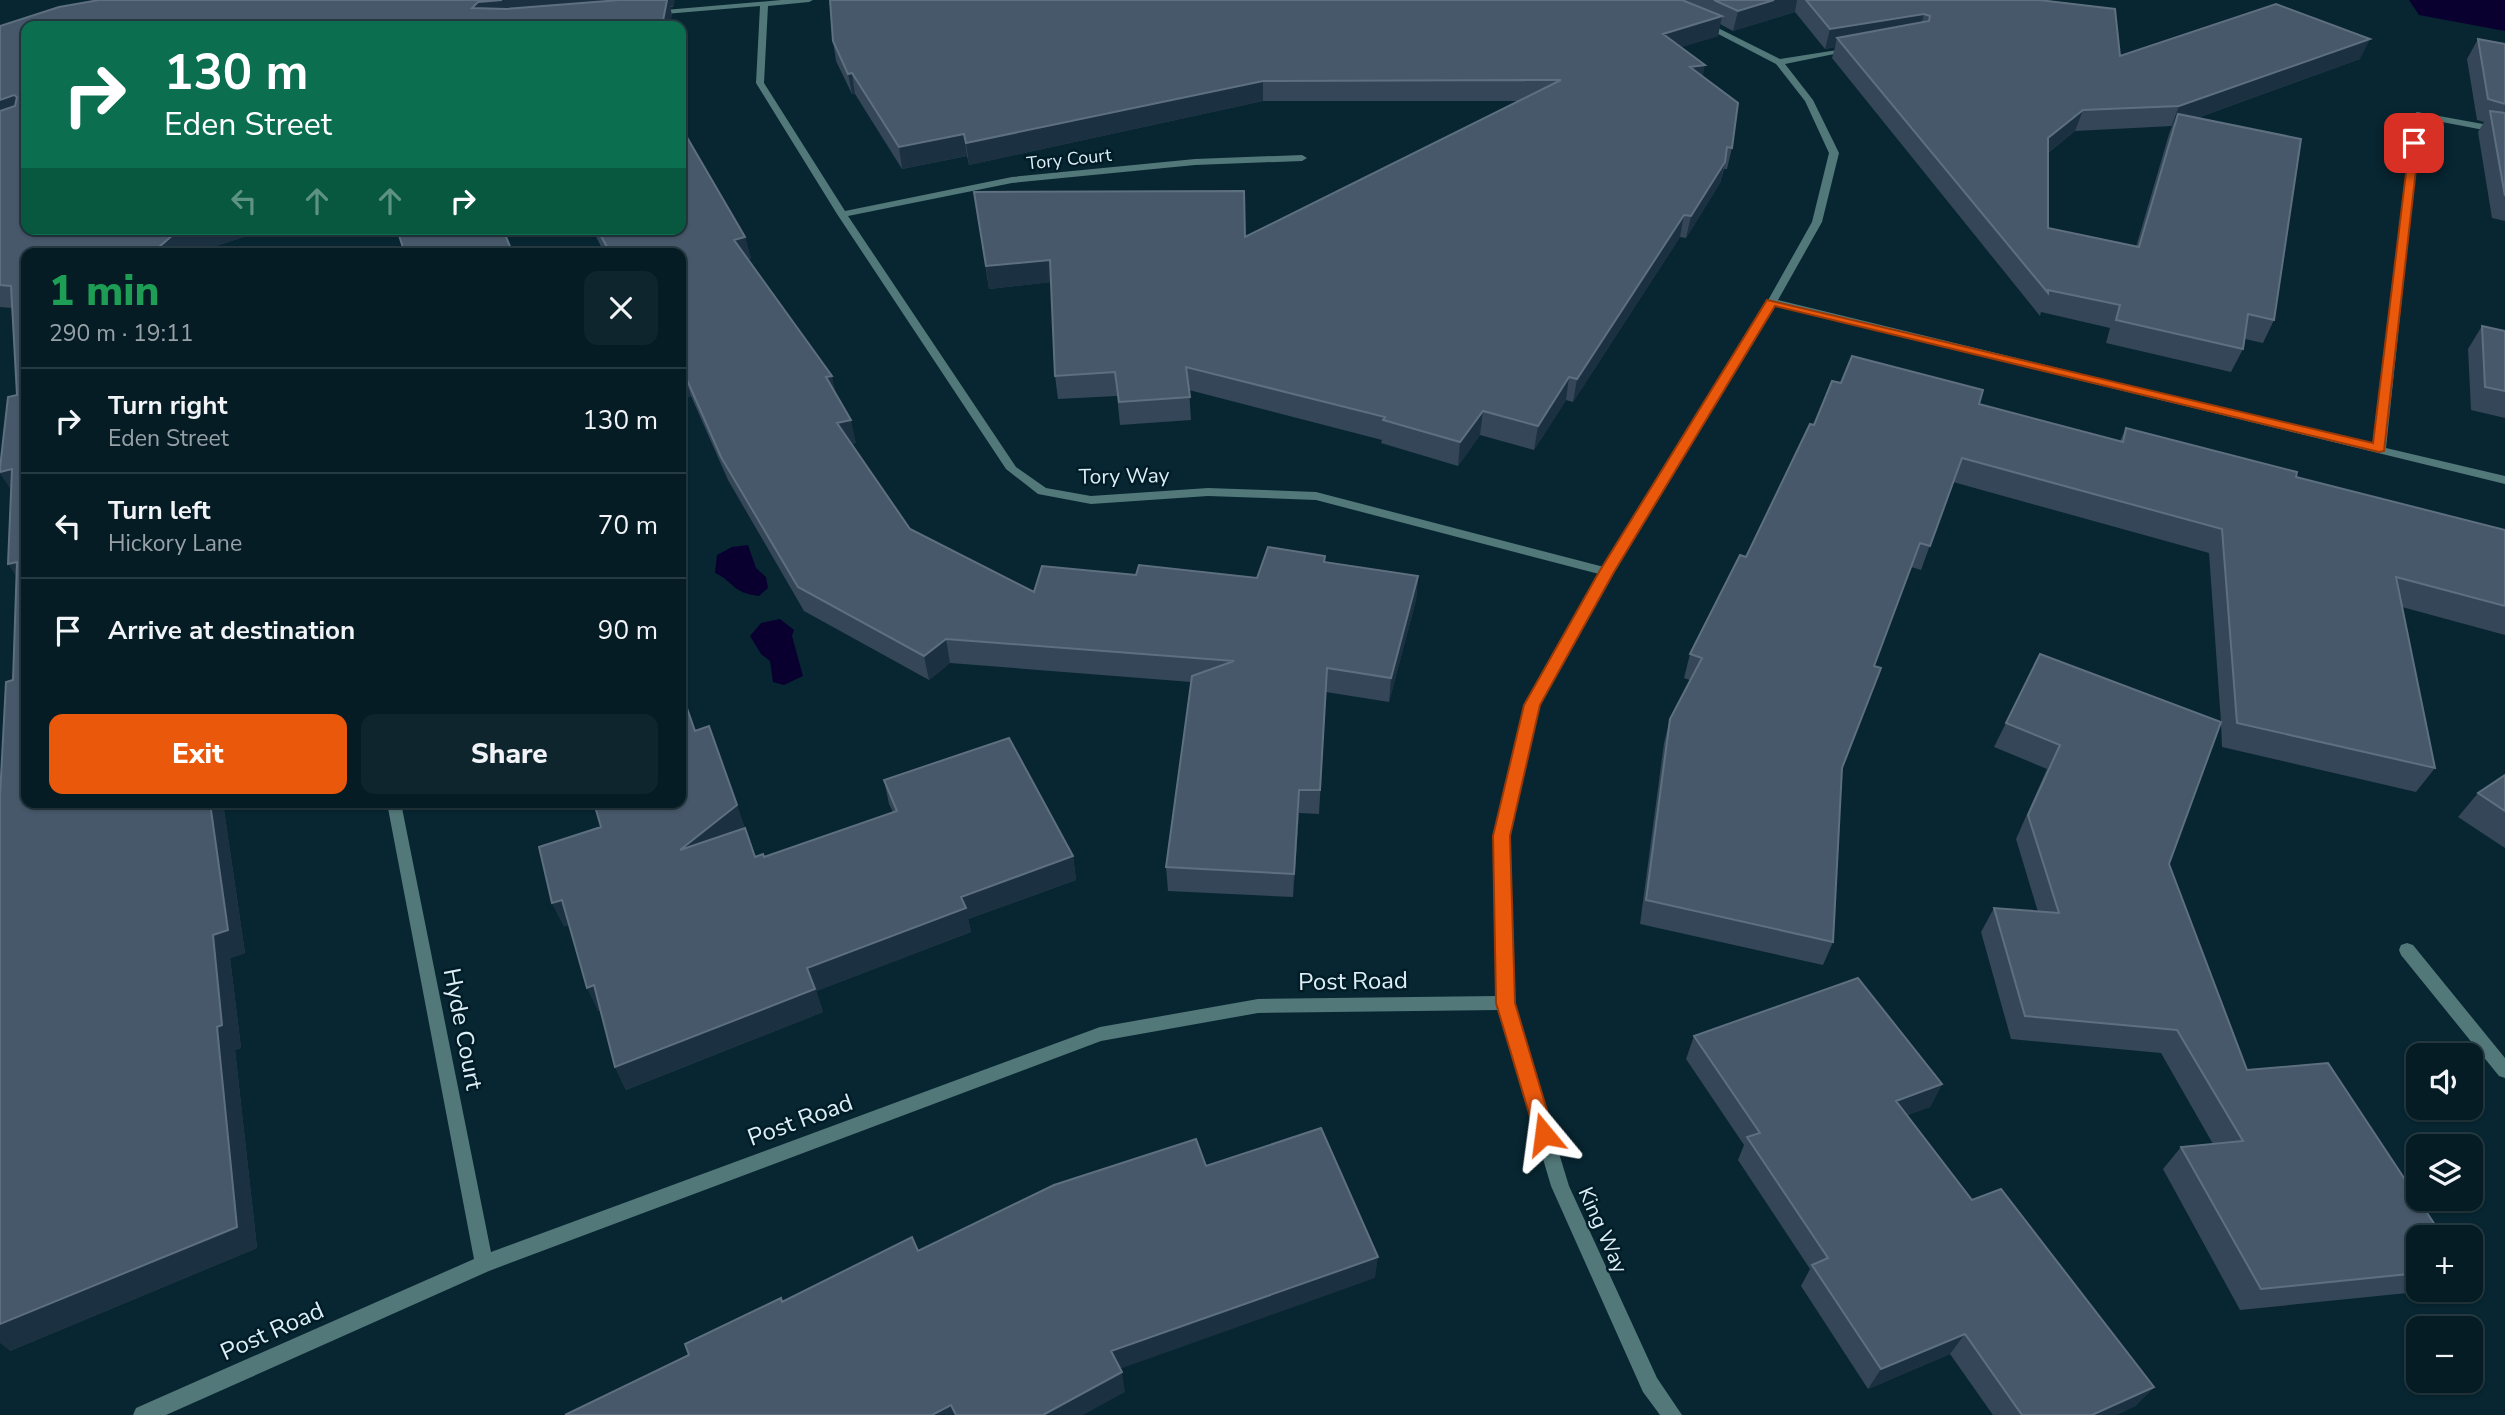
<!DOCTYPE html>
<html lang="en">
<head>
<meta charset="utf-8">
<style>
	body { margin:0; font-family:"Nunito Sans",sans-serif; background:#0e252d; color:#f1f3f6; height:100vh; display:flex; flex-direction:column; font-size:26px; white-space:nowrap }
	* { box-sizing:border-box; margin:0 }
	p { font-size:23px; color:#97a1a7 }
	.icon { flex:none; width:38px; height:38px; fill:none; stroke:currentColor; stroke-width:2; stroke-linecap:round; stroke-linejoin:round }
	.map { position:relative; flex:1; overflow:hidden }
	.panel { position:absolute; left:21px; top:248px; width:665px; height:560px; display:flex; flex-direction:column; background:#051c25; border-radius:14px; box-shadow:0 2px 5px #0004,0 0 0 2px #263a42 }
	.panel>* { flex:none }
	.banner { position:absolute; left:21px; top:21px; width:665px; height:214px; border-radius:14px; box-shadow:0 2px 5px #0004,0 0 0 2px #263a42; background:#0b6e4f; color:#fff; overflow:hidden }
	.controls { position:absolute; left:2406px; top:1043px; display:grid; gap:14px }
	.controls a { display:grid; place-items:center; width:77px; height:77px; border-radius:14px; background:#051c25; box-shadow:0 2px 5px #0004,0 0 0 2px #263a42; font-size:35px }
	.pin { position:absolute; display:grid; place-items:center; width:60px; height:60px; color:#fff; margin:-30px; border-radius:14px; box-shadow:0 4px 10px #0006 }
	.me { position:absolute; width:77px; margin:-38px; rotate:344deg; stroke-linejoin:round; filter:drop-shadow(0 0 5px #0008) }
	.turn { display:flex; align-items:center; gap:24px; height:147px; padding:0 28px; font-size:32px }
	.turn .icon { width:91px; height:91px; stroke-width:2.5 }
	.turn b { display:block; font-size:49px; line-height:60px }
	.lanes { display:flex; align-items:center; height:66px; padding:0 28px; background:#0003; justify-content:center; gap:35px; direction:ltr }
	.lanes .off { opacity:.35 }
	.round { display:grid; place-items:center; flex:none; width:74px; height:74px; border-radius:14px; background:#0e252d }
	.summary { display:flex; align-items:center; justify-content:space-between; height:119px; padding:0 28px }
	h1 { font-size:42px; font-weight:800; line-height:52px; color:#1e9e55 }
	.action { display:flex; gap:14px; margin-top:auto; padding:14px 28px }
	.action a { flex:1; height:80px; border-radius:14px; background:#ea580c; color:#fff; font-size:28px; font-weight:800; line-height:80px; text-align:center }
	.action a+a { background:#0e252d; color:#f1f3f6 }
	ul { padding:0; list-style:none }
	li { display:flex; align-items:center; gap:21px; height:105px; padding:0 28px; border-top:2px solid #263a42 }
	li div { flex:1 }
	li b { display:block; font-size:26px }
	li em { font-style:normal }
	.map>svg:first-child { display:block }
	.water { fill:#090030 }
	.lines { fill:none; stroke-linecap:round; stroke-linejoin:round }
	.river { fill:#090030; fill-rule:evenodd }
	.minor { fill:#527879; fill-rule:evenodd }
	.wall { fill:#354659; fill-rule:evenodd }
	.shaded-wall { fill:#1b3142 }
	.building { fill:#47586a; stroke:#5e6f80; stroke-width:2 }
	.route { fill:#ea580c; stroke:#983908; stroke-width:2 }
	.labels { text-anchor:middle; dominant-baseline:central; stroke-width:5; stroke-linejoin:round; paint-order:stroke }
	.far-street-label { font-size:18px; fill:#ddeef6; stroke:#001d27 }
	.street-label { font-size:21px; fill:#ddeef6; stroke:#001d27 }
	.near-street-label { font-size:24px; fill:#ddeef6; stroke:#001d27 }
</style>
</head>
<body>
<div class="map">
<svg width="2505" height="1415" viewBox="0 0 2505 1415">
	<rect width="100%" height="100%" fill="#072631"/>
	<path class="water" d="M748,545L756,568L766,577L768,588L759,596C732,593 736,583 715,573L717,555L732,547Z
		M780,619L794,630L792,636L803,676L784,685L773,682L770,661L761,654L750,636L761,623Z"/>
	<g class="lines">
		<path class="river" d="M2409,0H2505V31L2419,15Z"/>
		<path class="minor" d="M781,0H813L809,2L768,6L764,83L845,211L1012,177L1195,159L1302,155L1307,158L1302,161L1195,165L1012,183L848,216L1016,467L1046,488L1091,496L1208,488L1316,492L1604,567L1767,302L1812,222L1829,153L1805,101L1776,64L1699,24L1698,22L1702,20L1780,59L1850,48L1854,50L1785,64L1813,100L1839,153L1822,222L1778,300L2374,445L2413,115L2417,112L2505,128V134L2421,118L2386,448L2505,476V484L1775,306L1613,572L1539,705L1509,836L1513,1003L1569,1186L1657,1378L1682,1415H1660L1643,1392L1551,1186L1499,1010L1258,1013L1101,1041L489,1271L166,1415H133L136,1408L474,1259L387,803H401L491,1252L1100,1027L1258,999L1497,996L1493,836L1525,705L1599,574L1316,500L1208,496L1091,504L1038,494L1006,469L837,214L756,83L760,6L653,15L649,13L653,11Z
			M2407,943L2413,945L2505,1058V1078L2499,1076L2401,955L2399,950L2401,945Z"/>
	</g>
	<path class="wall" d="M830,0H2045V1L2120,56L2360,59L2197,118L2274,320L2263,343L2245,339L2243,349L2231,372L2106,343L2110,328L2041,312L2040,316L1832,58L1835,47L1825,49L1795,12L1733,31L1720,24L1718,36L1681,47L1703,77L1732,148L1727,169H1724L1720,183L1686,238L1680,237L1573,402L1566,400L1534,450L1480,435L1458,466L1381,443L1382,440L1189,390L1191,420L1120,425L1117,396L1058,399L1055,376L1051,282L989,289L974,192L1245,237L1519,101H1263L969,165L967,156L902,169L855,94H852L836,61L833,41ZM2172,126L2169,134L2136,247L2048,228V153L2075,131Z
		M670,6L672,16L26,26V229H268L191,254H26V803H223L245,953L230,958L241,1048L235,1050L257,1248L10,1351L13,680L17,577L11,489L0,473V468L17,395L12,308L0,307V26L674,6Z
		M2478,39L2505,44V221L2492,218L2478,132L2484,122L2477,120L2467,59Z
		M592,229H681L745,237L751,259H748L835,393L856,443L851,444L910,529L1034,592L1136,575L1257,578L1325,562L1418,576L1416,600L1389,702L1326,692L1319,814L1299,813L1293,897L1168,891L1166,867L1191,682L950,663L929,680L804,611L728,480L691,396L687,397L681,387V254H605Z
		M2505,306V418L2471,410L2468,349L2482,326L2505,331Z
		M1841,383L1979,404L2120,441L2126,428L2296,477L2505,530V635L2402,607L2435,768L2416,792L2222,747L2221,724L2169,864L2247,1070L2418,1237V1290H2437L2240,1310L2163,1169L2181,1147L2213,1144L2161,1053L2011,1039L1981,932L1994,908L2038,912L2016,839L2047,769L1994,747L2040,654L2221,722L2209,553L1953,482L1921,570L1911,567L1874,666L1842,769L1833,942L1823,965L1640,924L1664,743L1670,719L1690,680L1684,678L1690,654L1746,557L1814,425Z
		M709,726L755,857H764L893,812L889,804L884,780L1073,856L1076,880L968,919L971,932L816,991L823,1012L626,1090L615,1067L600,1010L598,1011L569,925L564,926L552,903L601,827L695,731Z
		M2505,775V848L2458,817L2478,793Z
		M1694,1036L1942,1084L1930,1107L1907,1115L1972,1200L2154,1387L2135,1406L2116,1415H1993L1950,1354L1868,1389L1801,1286L1810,1269L1738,1160L1744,1145L1686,1059Z"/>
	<path class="shaded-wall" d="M502,0H675L674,6H670L672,16L670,26L485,21L472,8L478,2Z
		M1774,0H1797L1795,12L1733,31L1738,11Z
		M1924,14L1919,33L1837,38L1835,47L1825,49L1830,29Z
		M1722,16L1718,36L1659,54L1663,34Z
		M2370,39L2360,59L2174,126L2178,114L2172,126L2171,127L2179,106Z
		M1705,65L1701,85L1690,67Z
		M852,73L855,94H852L848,74Z
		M1263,81V101L969,165L966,143Z
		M14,95L25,116L0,126V100Z
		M2083,110L2075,131L2040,159L2048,138Z
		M964,134L967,156L902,169L899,147Z
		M1725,162L1720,183L1686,238L1691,216Z
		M1684,215L1680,237L1573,402L1577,379Z
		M188,229H268L191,254H151L174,234Z
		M745,237L751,259L739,262L734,240Z
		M1050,260L1052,282L989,289L986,266Z
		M684,373L691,396L687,397L681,378V374Z
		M832,376L837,399L826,377Z
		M1569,377L1566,400L1534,450L1538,426Z
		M1483,411L1480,435L1458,466L1460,442Z
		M851,420L856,443L842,447L837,423Z
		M12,469L15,496L0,473Z
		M17,562L24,588L8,564Z
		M1418,576L1416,600L1389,702L1391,678Z
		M946,639L950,663L929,680L924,656Z
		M1299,790V813L1293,897L1294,874Z
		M210,803H223L245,953L230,958L241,1048L235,1050L257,1248L10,1351L0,1343V1324L217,1027L213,935Z
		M737,805L745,829L680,850Z
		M1073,856L1076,880L968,919L971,932L816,991L823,1012L626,1090L615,1067L807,968L961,897Z
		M562,900L574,923L564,926L552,903Z
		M594,985L606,1008L598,1011L587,988Z
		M1942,1084L1930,1107L1884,1124L1896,1101Z
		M1378,1257L1375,1278L1114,1371L1111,1351Z
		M1965,1334L1950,1354L1868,1389L1881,1369Z
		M1122,1372L1125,1392L1083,1415H1043Z
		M2154,1387L2135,1406L2116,1415H2092Z
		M951,1405L955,1415H932Z"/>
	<path class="building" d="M99,0H502L478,2L472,8L506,9L620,0H667L662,26H26V229H188L174,234L151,254H26V803H210L228,930L213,935L222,1025L217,1027L237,1227L0,1324V796L6,682L13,680L17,562L8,564L12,469L0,472V468L8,397L17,395L11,286L0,285V111L15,106L17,97L14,95L0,100V26L59,7Z
		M830,0H1682L1722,16L1663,34L1705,65L1690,67L1738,103L1732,148L1727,147L1725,162L1691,216L1684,215L1577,379L1569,377L1538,426L1483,411L1460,442L1383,420L1385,417L1186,367L1190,397L1119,402L1115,372L1055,376L1050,260L986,266L974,192L1244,191L1245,237L1561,80L1263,81L966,143L964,134L899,147L852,73L848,74L833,41Z
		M1714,0H1774L1738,11Z
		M1806,0H2039L2115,9L2120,56L2276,4L2370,39L2179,106L2083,110L2048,138V228L2139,247L2178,114L2301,139L2274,320L2248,314L2243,349L2116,320L2120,305L2048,290V293L1837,38L1929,21L1930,16L1924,14L1830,29Z
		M2478,39L2505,44V104L2488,99Z
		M2490,111L2505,113V196Z
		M681,127L745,237L734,240L832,376L826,377L851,420L837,423L910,529L1034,592L1042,566L1136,575L1139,565L1257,578L1268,547L1325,556L1324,562L1418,576L1391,678L1327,668L1320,790H1299L1294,874L1166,867L1192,676L1234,661L946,639L924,656L798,587L721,457L684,373L681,374V254H611L597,229H681Z
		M397,229H503L513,254H405Z
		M2482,326L2505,331V391L2485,387Z
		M1852,356L1983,390L1979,404L2123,442L2126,428L2297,472L2296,477L2505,530V606L2396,577L2435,768L2237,723L2222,529L1962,458L1930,546L1920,543L1874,666L1881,668L1842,768L1833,942L1646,900L1670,719L1702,658L1690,654L1740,555L1746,557L1810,424L1814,425L1832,381L1841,383Z
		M2040,654L2221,722L2169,864L2247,1070L2328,1063L2443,1237H2418V1273L2261,1289L2181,1147L2243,1141L2177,1030L2025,1016L1994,908L2059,913L2028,815L2060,745L2006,723Z
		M681,691L695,731L709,726L737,805L680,850L745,828L755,857L763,854L764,857L897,811L884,780L1009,738L1073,856L961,897L966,908L807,968L815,989L615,1067L594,985L587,988L562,900L552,903L539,847L601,827L594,803H681Z
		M2505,775V811L2478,793Z
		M1858,978L1942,1084L1896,1101L1972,1200L2001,1189L2154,1387L2092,1415H2022L1965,1334L1881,1369L1812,1265L1828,1258L1747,1137L1760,1133L1694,1036Z
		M1321,1128L1378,1257L1111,1351L1122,1372L1043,1415H956L951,1405L932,1415H565L689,1355L685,1344L781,1298L782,1302L912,1237L918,1251L1054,1185L1196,1139L1206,1166Z"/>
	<path class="route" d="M2410,140L2419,143L2384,451L2379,452L1775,306L1614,572L1540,705L1510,836L1515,1003L1554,1134L1551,1140L1544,1143L1537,1140L1496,1003L1493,836L1524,705L1599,572L1767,300L2373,443Z"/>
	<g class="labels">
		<g class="far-street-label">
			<text transform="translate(1069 159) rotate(-6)">Tory Court</text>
		</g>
		<g class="street-label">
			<text transform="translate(1124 476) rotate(-1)">Tory Way</text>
			<text transform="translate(1603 1230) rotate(66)">King Way</text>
		</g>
		<g class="near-street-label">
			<text transform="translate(1353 981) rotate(-1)">Post Road</text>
			<text transform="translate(463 1029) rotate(79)">Hyde Court</text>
			<text transform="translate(800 1120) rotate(-20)">Post Road</text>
			<text transform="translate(272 1331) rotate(-24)">Post Road</text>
		</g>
	</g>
</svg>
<div class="controls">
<a><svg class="icon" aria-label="sound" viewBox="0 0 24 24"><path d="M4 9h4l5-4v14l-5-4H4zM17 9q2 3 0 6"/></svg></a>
<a><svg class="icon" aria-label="layers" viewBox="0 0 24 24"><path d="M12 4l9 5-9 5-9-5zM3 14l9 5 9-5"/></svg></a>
<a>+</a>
<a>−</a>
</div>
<div class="pin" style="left:2414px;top:143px;background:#d93025"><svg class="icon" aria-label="arrive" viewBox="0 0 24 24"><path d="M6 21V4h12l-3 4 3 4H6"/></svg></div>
<svg class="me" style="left:1544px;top:1134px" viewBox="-20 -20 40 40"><path d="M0-17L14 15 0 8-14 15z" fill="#ea580c" stroke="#fff" stroke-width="4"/></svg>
<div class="banner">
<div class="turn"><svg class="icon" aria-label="right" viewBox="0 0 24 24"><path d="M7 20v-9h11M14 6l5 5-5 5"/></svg><div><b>130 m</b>Eden Street</div></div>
<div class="lanes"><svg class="icon off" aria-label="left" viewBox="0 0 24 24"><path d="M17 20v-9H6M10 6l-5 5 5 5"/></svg><svg class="icon off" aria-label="ahead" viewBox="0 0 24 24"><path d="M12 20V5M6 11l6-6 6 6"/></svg><svg class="icon off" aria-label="ahead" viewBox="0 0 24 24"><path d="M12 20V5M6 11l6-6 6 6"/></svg><svg class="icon" aria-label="right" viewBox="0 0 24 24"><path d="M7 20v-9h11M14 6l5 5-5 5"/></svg></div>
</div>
<section class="panel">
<div class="summary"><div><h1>1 min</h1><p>290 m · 19:11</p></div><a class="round"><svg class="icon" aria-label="close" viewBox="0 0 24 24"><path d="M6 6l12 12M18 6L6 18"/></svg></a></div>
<ul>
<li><svg class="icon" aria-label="right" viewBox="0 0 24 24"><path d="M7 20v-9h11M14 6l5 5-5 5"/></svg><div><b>Turn right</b><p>Eden Street</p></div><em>130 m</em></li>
<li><svg class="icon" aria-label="left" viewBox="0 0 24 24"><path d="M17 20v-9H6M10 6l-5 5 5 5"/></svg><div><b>Turn left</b><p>Hickory Lane</p></div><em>70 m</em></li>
<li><svg class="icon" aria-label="arrive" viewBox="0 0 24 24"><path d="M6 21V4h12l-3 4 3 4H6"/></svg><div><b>Arrive at destination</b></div><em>90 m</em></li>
</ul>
<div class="action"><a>Exit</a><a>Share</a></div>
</section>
</div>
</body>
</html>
